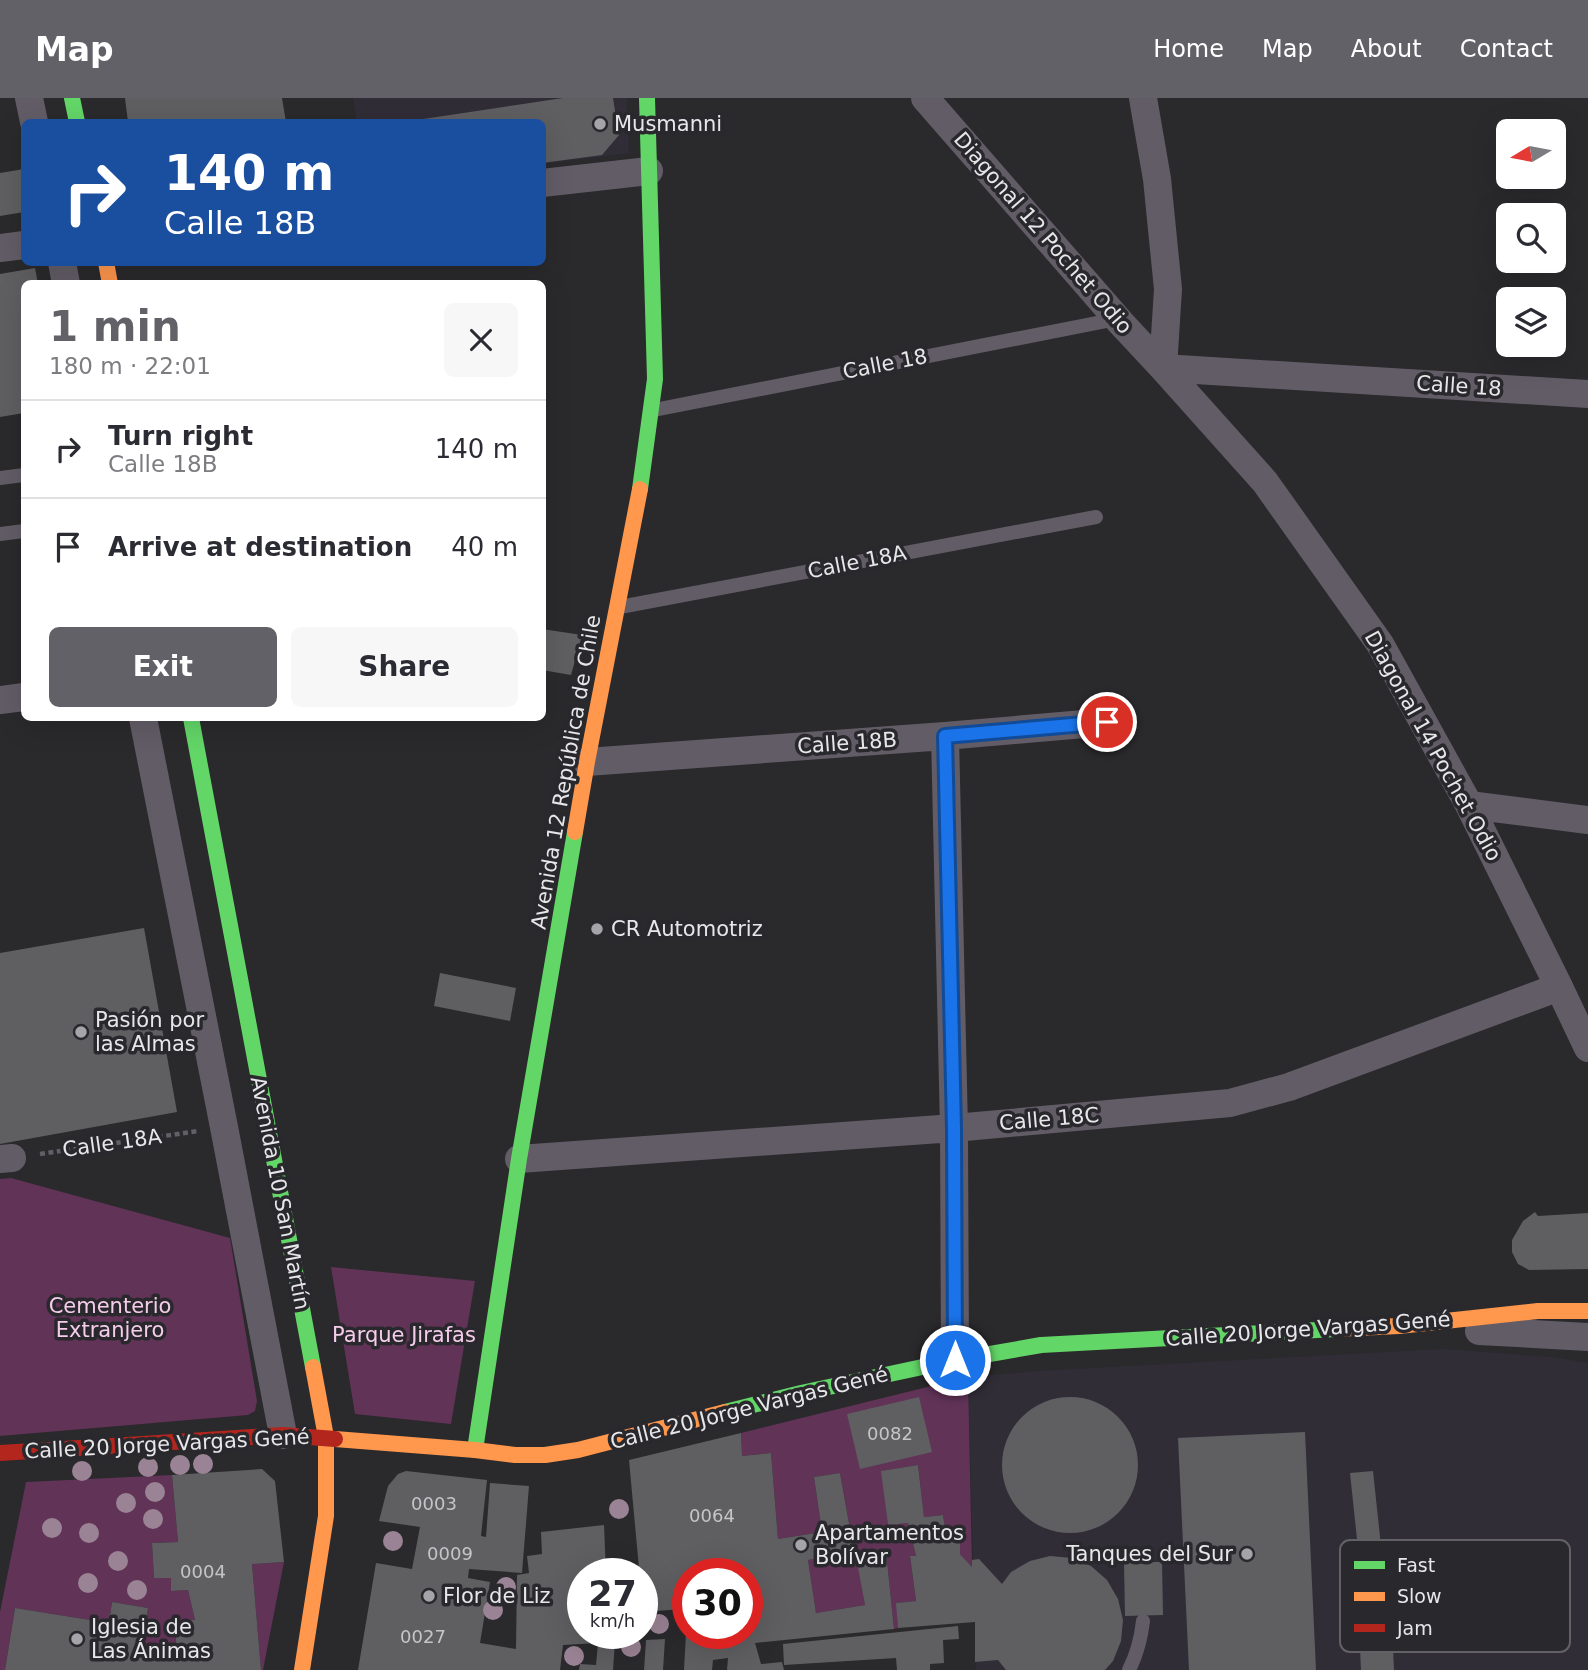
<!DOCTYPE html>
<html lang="en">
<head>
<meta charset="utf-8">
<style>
	body { margin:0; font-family:"DejaVu Sans",sans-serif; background:#f7f7f7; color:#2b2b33; height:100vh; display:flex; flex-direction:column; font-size:26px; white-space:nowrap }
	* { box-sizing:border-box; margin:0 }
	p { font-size:23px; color:#7c7c81 }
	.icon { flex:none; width:38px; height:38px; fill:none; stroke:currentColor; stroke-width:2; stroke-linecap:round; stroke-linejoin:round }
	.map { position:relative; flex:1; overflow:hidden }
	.sheet { position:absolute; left:21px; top:182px; width:525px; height:441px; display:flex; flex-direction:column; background:#fff; border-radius:10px; box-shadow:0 7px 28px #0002 }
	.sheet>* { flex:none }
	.guide { position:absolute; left:21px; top:21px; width:525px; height:147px; border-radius:10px; box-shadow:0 7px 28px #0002; background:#1a4fa0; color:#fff; overflow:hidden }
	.needle { width:46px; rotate:260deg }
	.controls { position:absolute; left:1496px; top:21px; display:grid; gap:14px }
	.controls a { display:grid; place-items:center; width:70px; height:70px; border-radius:10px; background:#fff; box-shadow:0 7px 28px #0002; font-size:35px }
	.speed { position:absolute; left:567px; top:1460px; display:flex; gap:14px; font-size:35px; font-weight:700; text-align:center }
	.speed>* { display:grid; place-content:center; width:91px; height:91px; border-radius:50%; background:#fff; box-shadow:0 7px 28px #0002; line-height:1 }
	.speed small { font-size:18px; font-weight:400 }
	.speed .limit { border:10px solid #d22; background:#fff; color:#111 }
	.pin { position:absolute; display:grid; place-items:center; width:60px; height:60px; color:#fff; margin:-30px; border:4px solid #fff; border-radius:50%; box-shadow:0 2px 7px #0007 }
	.me { position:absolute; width:77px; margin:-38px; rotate:0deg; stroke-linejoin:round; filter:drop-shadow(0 0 5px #0008) }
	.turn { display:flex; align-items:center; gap:24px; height:147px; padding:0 28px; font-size:32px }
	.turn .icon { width:91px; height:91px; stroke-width:2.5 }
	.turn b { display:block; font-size:49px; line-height:60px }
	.round { display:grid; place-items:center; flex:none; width:74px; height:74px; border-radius:10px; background:#f7f7f7 }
	.overview { display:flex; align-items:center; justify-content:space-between; height:119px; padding:0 28px }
	h1 { font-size:42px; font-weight:600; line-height:52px; color:#626168 }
	.button { display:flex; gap:14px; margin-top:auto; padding:14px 28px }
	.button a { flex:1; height:80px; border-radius:10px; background:#626168; color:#fff; font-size:28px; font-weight:600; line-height:80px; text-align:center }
	.button a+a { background:#f7f7f7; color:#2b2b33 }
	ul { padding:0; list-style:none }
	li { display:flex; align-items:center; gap:21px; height:98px; padding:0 28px; border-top:2px solid #e1e1e2 }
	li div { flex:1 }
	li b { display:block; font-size:26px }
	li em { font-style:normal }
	header { display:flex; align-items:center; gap:42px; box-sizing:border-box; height:98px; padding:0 35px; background:#626168; color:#fff }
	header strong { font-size:33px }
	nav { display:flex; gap:38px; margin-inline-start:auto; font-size:24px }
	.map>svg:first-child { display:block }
	.built { fill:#302d37 }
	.green { fill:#603357 }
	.building { fill:#5f5f62 }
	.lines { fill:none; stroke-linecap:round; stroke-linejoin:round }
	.path { stroke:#635f66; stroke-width:4.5; stroke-dasharray:5 3.5; stroke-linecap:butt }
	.lane { stroke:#625c66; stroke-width:14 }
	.street { stroke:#625c66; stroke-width:28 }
	.fast { stroke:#63d668; stroke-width:16 }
	.slow { stroke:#ff974d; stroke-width:16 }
	.jam { stroke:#b3261e; stroke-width:16 }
	.tree { fill:#9a8394 }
	.route-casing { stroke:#114b97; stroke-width:18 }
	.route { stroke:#1a73e8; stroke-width:12 }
	.poi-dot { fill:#a5a4a8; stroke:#29282d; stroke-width:2.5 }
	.labels { text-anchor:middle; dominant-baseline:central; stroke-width:7; stroke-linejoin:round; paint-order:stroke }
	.number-label { font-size:18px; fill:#c5c5c8 }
	.poi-label { font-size:21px; fill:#e7e7ea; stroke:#29282d; text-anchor:start }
	.street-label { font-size:21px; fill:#e7e7ea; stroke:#29282d }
	.park-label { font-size:21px; fill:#f5ccea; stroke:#29282d }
	.key { fill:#29282d; stroke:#626166; stroke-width:2 }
	.key-label { font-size:19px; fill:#e7e7ea }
</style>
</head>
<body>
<header>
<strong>Map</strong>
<nav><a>Home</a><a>Map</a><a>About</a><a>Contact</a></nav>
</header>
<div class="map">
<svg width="1588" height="1572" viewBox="0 0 1588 1572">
	<rect width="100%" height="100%" fill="#2a292c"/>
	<path class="built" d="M353,0H627L629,55L543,66L542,24H357Z
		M1443,1251L1553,1259L1588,1265V1572H976L968,1279L1037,1273Z"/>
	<path class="green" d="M11,1080L230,1140L257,1303L255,1313L248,1317L0,1338V1081Z
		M331,1169L475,1183L451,1326L355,1316Z
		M968,1279L972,1469L960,1456L959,1443L947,1444L943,1417L924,1419L918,1367L882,1373L888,1426L908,1425L916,1458L910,1459L916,1503L897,1505L898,1530L894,1531L886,1453L857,1459L865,1507L816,1515L808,1462L854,1452L840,1375L814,1379L822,1434L778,1441L771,1355L742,1358L741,1335Z
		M172,1377L178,1444L152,1445L154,1480H171V1493L188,1492L195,1522L175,1523L177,1563L140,1557L148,1510L112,1504L109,1525L15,1510L5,1572H0V1514L26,1384Z
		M284,1464L263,1572H261L252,1466Z"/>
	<path class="building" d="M125,0H282L286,24H128Z
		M563,0H613L619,37L602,57L542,65V24H410V23Z
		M24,71V114L0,118V75Z
		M35,170L38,186H24V315L0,319V176Z
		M542,531L582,537L571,577L542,572Z
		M144,830L177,1014L0,1046V855Z
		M440,875L516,890L510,923L434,908Z
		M1535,1114L1538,1118L1588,1115V1171L1529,1172L1518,1166L1512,1154V1142L1523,1123Z
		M919,1299L932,1354L860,1371L847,1316Z
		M1002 1367a68 68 0 1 1 136 0a68 68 0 1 1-136 0Z
		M1305,1334L1316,1572H1189L1178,1340Z
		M741,1335L742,1358L771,1355L778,1441L822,1434L814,1379L840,1375L854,1453L808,1462L816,1515L865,1507L856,1459L886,1453L894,1531L755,1545L761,1566L782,1564L784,1572H727L728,1560L713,1562L712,1572H684L686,1535H747V1475H688V1532H686L684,1511L642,1514V1475H610V1472L639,1470L629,1362Z
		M918,1367L924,1419L943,1417L947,1444L960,1442V1456L972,1469V1462L979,1461L1002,1486L1011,1474L1030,1463L1050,1458L1072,1460L1091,1468L1107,1482L1118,1501L1123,1522L1121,1543L1113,1563L1105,1572H1006L998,1562L975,1564V1524L898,1530L896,1505L916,1503L910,1458H916L908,1425L888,1427L881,1373Z
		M262,1371L275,1383L284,1464L252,1466L261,1572H5L15,1510L109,1525L112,1504L148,1510L140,1557L177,1563L175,1523L195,1522L188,1492L171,1493V1480H154L152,1445L178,1444L172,1377Z
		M406,1373L487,1382L481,1438L486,1439L490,1385L529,1388L522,1475L469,1471L468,1480L490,1484L480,1545L516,1551L517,1477L529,1475L527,1458L542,1456L541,1434L604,1427L606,1475H583V1535H609L610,1545L615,1544L613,1572H579L580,1566L596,1567L598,1545L563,1547L560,1572H358L376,1465L412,1471L420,1429L379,1423L388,1388L398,1376Z
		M1373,1373L1386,1495L1363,1498L1350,1375Z
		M1124,1464H1162L1163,1517L1125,1518Z
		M1391,1506L1394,1572H1361L1358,1508Z
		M958,1528L959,1541L943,1542L944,1565L930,1566V1572H897L896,1560L784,1567L783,1546Z
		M665,1541L663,1572H644L646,1542Z"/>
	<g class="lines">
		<path class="path" d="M40,1056L198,1033"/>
		<path class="lane" d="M654,312L1117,221
			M0,380L24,377
			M0,436L24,433
			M620,509L1096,419
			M1129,1572C1137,1556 1141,1541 1143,1523"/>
		<path class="street" d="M29,0L34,24
			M925,0L1121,225L1163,270L1265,384L1380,546L1469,707L1559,889L1588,950
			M1143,0L1157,81L1168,191L1163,270
			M542,85L649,73
			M0,150L24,147
			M62,164L66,186
			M1163,270L1588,296
			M0,602L24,599
			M143,620L224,1029L283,1337
			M945,638L954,1030L955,1262
			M587,664L945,638L1107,624
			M1469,707L1588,722
			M0,1061L12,1060
			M519,1061L954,1030L1230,1005L1289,989L1559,889
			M1479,1233L1588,1239"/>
		<path class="fast" d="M72,0L77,24
			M640,391L655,281L647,0
			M191,620L313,1269
			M725,1314L801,1295L955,1262L1041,1247L1336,1231
			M475,1352L519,1061L575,734"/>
		<path class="slow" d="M106,164L110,186
			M575,734L587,664L640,391
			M1336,1231L1399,1228L1538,1213H1588
			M335,1341L475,1352L515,1357H545L578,1352L725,1314
			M302,1572L326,1418V1339L313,1269"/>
		<path class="jam" d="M0,1355L283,1337L335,1341"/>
	</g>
	<g class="tree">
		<circle cx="203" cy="1366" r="10"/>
		<circle cx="180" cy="1367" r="10"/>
		<circle cx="148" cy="1369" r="10"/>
		<circle cx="82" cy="1373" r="10"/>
		<circle cx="155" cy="1394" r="10"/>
		<circle cx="126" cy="1405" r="10"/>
		<circle cx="619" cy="1411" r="10"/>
		<circle cx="153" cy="1421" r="10"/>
		<circle cx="52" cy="1430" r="10"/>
		<circle cx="89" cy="1435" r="10"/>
		<circle cx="393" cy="1443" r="10"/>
		<circle cx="118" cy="1463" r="10"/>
		<circle cx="88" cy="1485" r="10"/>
		<circle cx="506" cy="1489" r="10"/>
		<circle cx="137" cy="1492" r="10"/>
		<circle cx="493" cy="1512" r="10"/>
		<circle cx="659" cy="1526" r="10"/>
		<circle cx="631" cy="1549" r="10"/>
		<circle cx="574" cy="1558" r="10"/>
	</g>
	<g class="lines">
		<g class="route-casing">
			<path id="route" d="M955,1262L954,1030L945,638L1107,624"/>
		</g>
		<use href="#route" class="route"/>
	</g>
	<g class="poi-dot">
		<circle cx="600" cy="26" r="7"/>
		<circle cx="597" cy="831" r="7"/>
		<circle cx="81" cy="934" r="7"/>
		<circle cx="801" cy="1447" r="7"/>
		<circle cx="1247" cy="1456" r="7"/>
		<circle cx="429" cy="1498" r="7"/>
		<circle cx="77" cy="1541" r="7"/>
	</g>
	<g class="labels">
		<g class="number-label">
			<text x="890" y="1335">0082</text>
			<text x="434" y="1405">0003</text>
			<text x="712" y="1417">0064</text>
			<text x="450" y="1455">0009</text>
			<text x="203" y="1473">0004</text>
			<text x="423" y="1538">0027</text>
		</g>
		<g class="poi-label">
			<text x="614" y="26">Musmanni</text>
			<text x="611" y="831">CR Automotriz</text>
			<text x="95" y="922">Pasión por<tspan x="95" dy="24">las Almas</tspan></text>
			<text x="815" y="1435">Apartamentos<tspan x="815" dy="24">Bolívar</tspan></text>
			<text x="1233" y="1456" text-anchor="end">Tanques del Sur</text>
			<text x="443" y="1498">Flor de Liz</text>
			<text x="91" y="1529">Iglesia de<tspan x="91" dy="24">Las Ánimas</tspan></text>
		</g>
		<g class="street-label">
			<text transform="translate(1043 135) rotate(49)">Diagonal 12 Pochet Odio</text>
			<text transform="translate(885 266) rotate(-11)">Calle 18</text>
			<text transform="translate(1459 288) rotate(4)">Calle 18</text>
			<text transform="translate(857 464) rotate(-11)">Calle 18A</text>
			<text transform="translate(847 645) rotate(-4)">Calle 18B</text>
			<text transform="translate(1433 648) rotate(61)">Diagonal 14 Pochet Odio</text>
			<text transform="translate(566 674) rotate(-80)">Avenida 12 República de Chile</text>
			<text transform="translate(1049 1021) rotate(-5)">Calle 18C</text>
			<text transform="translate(112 1045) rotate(-8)">Calle 18A</text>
			<text transform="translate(280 1095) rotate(79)">Avenida 10 San Martín</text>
			<text transform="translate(1308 1231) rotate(-4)">Calle 20 Jorge Vargas Gené</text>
			<text transform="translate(749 1310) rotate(-14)">Calle 20 Jorge Vargas Gené</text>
			<text transform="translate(167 1346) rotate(-3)">Calle 20 Jorge Vargas Gené</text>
		</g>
		<g class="park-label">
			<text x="110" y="1208">Cementerio<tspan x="110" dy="24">Extranjero</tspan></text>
			<text x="404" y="1237">Parque Jirafas</text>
		</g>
	</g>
	<rect x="1340" y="1442" width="230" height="112" rx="10" class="key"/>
	<rect x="1354" y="1463" width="31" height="8" fill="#63d668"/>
	<rect x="1354" y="1494" width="31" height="9" fill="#ff974d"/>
	<rect x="1354" y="1526" width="31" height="8" fill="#b3261e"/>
	<g class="key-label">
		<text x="1397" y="1474">Fast</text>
		<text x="1397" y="1505">Slow</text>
		<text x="1397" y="1537">Jam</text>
	</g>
</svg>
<div class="controls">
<a><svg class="needle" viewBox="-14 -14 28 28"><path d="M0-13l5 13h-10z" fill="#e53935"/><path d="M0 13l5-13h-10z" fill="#7c7c81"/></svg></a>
<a><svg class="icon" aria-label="search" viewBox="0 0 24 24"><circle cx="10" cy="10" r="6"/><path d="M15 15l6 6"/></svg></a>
<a><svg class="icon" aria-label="layers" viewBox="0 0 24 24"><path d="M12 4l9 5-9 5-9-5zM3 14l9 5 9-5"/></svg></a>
</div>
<div class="speed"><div>27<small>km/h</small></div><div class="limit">30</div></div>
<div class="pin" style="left:1107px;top:624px;background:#d93025"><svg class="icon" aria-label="arrive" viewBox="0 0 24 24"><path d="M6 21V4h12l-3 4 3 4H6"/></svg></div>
<svg class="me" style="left:955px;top:1262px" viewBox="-20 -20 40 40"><circle r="17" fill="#1a73e8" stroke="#fff" stroke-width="3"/><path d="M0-11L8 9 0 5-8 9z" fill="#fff"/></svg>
<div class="guide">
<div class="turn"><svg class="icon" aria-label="right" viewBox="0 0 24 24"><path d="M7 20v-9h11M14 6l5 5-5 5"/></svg><div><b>140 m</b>Calle 18B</div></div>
</div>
<section class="sheet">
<div class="overview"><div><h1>1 min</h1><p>180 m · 22:01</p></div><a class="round"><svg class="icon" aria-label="close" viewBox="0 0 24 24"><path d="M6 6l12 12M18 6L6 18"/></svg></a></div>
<ul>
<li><svg class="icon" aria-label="right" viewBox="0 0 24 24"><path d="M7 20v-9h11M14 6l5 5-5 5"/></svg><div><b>Turn right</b><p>Calle 18B</p></div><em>140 m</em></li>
<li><svg class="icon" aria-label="arrive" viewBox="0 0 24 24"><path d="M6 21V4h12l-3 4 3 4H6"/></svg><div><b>Arrive at destination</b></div><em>40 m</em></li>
</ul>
<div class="button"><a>Exit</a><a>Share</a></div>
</section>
</div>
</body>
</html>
